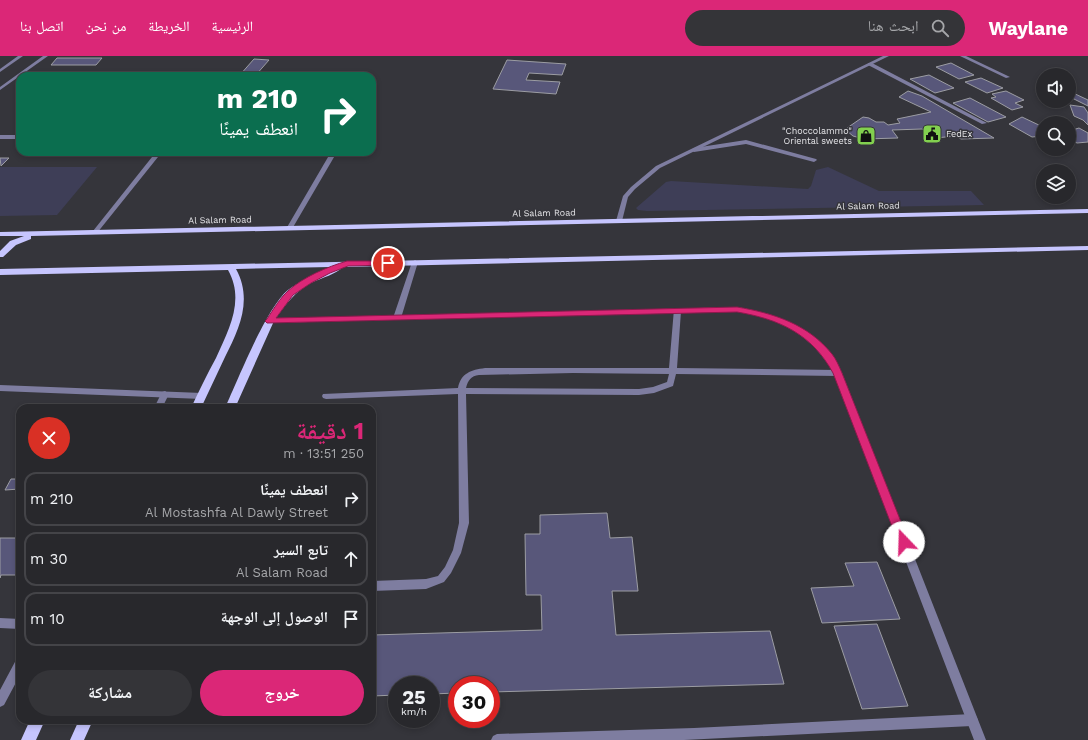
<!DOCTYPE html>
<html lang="ar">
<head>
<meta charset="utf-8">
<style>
	body { margin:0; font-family:"Work Sans","Noto Naskh Arabic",sans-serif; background:#343438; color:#f1f3f6; direction:rtl; height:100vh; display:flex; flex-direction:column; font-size:15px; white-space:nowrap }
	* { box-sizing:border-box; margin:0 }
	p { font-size:13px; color:#a5a6a9 }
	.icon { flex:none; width:22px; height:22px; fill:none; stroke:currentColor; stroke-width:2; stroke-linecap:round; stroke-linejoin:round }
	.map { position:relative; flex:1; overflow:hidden; direction:ltr }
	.panel { position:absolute; left:16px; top:348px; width:360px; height:320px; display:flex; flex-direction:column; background:#28282c; border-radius:12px; box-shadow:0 2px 6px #0003,0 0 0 1px #444448; direction:rtl }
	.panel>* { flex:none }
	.banner { position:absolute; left:16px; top:16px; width:360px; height:84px; border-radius:12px; box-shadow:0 2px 6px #0003,0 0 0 1px #444448; direction:rtl; background:#0b6e4f; color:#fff; overflow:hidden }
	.controls { position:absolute; left:1036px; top:12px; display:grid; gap:8px }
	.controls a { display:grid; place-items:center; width:40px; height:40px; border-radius:50%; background:#28282c; box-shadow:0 2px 6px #0003,0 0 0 1px #444448; font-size:20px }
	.speed { position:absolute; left:388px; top:620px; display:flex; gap:8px; font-size:20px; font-weight:700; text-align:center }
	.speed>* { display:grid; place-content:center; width:52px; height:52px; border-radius:50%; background:#28282c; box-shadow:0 2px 6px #0003,0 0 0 1px #444448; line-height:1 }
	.speed small { font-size:10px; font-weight:400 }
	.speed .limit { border:6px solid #d22; background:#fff; color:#111 }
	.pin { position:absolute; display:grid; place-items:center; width:34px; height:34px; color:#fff; margin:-17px; border:2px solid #fff; border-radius:50%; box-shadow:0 1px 4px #0007 }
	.me { position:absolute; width:44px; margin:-22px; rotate:339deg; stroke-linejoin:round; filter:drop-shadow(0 0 3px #0008) }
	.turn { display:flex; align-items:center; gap:14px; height:84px; padding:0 12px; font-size:18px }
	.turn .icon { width:52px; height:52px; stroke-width:2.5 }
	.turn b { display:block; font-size:28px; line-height:34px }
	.round { display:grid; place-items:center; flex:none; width:42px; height:42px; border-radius:21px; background:#343438 }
	.head { display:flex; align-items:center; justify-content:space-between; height:68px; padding:0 12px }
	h1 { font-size:24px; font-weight:700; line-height:30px; color:#db2777 }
	.primary-button { display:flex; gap:8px; margin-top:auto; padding:8px 12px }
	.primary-button a { flex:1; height:46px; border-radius:24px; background:#db2777; color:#fff; font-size:16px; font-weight:700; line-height:46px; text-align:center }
	.primary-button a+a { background:#343438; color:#f1f3f6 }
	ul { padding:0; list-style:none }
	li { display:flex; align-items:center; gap:12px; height:54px; margin:0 8px 6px; padding:0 4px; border:2px solid #444448; border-radius:12px }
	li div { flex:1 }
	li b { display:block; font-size:15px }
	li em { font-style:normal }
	header { display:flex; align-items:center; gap:24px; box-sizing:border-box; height:56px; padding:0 20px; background:#db2777; color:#fff }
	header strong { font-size:19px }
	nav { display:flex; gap:22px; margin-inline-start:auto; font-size:14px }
	.search { width:280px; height:36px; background:#343438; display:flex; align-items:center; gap:10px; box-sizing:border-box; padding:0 14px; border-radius:22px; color:#a5a6a9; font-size:15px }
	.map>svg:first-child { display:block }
	.green { fill:#3e3e57 }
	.building { fill:#58577a; stroke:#9c9da3 }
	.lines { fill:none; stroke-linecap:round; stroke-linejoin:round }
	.lane { fill:#7e7da0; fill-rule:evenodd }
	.street { fill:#7e7da0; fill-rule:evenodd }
	.primary { fill:#c6c5fe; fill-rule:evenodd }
	.route { fill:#db2777; stroke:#8e194d }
	.labels { text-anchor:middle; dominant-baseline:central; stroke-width:3; stroke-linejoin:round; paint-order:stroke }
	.far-poi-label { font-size:9px; fill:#e4e4e7; stroke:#35353b; text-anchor:end }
	.far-street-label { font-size:9px; fill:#e4e4e7; stroke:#35353b }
</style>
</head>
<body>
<header>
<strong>Waylane</strong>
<div class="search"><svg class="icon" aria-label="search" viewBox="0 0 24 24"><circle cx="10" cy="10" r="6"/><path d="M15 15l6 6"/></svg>ابحث هنا</div>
<nav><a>الرئيسية</a><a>الخريطة</a><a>من نحن</a><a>اتصل بنا</a></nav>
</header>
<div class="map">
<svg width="1088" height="684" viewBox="0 0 1088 684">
	<rect width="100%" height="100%" fill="#35353b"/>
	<path class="green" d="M0,111H97L57,159L0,160Z
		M828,111L879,135H971L984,149L647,155L638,154L636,152L666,126L671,125L808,133L811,130L816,114Z"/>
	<path class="building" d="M57,2H102L96,9H51Z
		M254,3L269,4L255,20H239Z
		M507,4L566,8L562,19L529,17L526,24L560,26L556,38L493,33Z
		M951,7L974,19L959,23L936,11Z
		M929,19L954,32L935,37L910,23Z
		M981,22L1003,32L987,37L965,26Z
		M908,35L922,40L994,82L961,83L956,80L935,82L930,77L922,73L892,74L898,82L864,83L853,80L847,75V72L863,61L869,62L876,66H884L888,69L900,67L897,63L931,56L899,41Z
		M1006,35L1024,44L1015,47L1023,51L1012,54L991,42L996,41L992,38Z
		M1071,36L1088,44V50L1072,42L1069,43V37Z
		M970,42L1006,61L988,66L953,47Z
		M1070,49L1084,51L1088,57V69L1083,64L1074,60Z
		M1022,61L1043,71V80L1032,81L1009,68Z
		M1079,72L1088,77V86L1077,87L1069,83V75Z
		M0,102H9L1,110Z
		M11,423H20V433L5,434Z
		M607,457L610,482L632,481L638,535H612L616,579L770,575L784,628L491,636V629H457V637L431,638V629H397V639L372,640V579L542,574L541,539H526L525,478H540V459Z
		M0,482H20V519H1L0,522Z
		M877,506L900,563L822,567L811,532L854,530L845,507Z
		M877,568L908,650L862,653L834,570Z"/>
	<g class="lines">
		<path class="lane" d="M960,0H966L1010,21L1006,22Z
			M868,7H872L987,67L982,68L868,9Z
			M22,15L206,19L208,20L24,17L22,16Z
			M0,79H20V83H0Z
			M746,84L816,103L817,104L814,106L746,88L694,96L691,94L694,92Z
			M156,96H162L97,177H93V175Z
			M331,96H337L292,173L291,174H287L286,173Z
			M415,204L418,206L401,262L400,264H394L393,262L412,206Z
			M674,253H680L681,255L677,312L838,314L842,317L838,320L676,318L673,330L654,337L639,339L466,338L469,467L461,497L451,517L444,526L426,533L372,535V525L426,523L438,520L445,511L453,494L459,467L458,338L326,343L323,342L322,340L323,338L458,332C461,317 471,314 485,312H669ZM573,317L669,318L667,326L653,331L639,333L466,332C468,324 471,320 479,319Z
			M0,329L202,337L206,340L202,343L0,335Z
			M972,658L976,660L978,664L976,668L972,670L684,684H491L493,680L497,678L694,672Z"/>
		<path class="street" d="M18,0H23L0,16V13Z
			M43,0H48L0,34V31Z
			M883,0H889L660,112L635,133L628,141L622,165L619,167L616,165L623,140L631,131L656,110Z
			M737,251C786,260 816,272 842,317L986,684H974L834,317C809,277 783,265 737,255L270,267L266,265L270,263Z
			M165,335L169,338L162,352H154L162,336Z
			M0,562L20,563V573L0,572Z
			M20,603V619L4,649L0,651V634L16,604Z"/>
		<path class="primary" d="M1088,153V157L31,180V183L16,189L3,201H0V195L10,185L24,180H0V176Z
			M1088,190V194L343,211C336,218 322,222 313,226C295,235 285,249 274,265L235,352H225C238,324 266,252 288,234C301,224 316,218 331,211L236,213C253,244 239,273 225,301C217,318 209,335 201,352H191C199,335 207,318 216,302C229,273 245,244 228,214L0,219V213Z
			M30,664H45L36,684H21Z
			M79,664H93L84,684H70Z"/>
	</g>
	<path class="route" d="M347,205H388L392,207L388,209L348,210L330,217L311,227L293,239L276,262L737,251C773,257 808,268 832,298C836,303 839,310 842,317L909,486L908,490L904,491L900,490L898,486L833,317C812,278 779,263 737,256L267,267L265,265L267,263C273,254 280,242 288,235C303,221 327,211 347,205Z"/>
	<defs>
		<g id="civic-square" transform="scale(1)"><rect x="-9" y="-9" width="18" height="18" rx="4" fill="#82d04f" stroke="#35353b"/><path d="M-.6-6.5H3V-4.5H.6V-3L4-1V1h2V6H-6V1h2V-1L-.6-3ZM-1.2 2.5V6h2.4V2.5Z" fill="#111"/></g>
		<g id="shop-square" transform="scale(1)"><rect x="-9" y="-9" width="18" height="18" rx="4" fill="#82d04f" stroke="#35353b"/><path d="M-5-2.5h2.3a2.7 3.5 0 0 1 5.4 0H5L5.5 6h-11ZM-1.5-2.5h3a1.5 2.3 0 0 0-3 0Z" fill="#111"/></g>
	</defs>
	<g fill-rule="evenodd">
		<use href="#civic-square" x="932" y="78"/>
		<use href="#shop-square" x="866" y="80"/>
	</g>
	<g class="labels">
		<g class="far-poi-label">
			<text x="852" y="75">"Choccolammo"<tspan x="852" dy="10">Oriental sweets</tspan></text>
			<text x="946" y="78" text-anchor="start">FedEx</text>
		</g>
		<g class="far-street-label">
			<text transform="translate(868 150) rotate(-1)">Al Salam Road</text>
			<text transform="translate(544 157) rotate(-1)">Al Salam Road</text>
			<text transform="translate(220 164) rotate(-1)">Al Salam Road</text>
		</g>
	</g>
</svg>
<div class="controls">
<a><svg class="icon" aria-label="sound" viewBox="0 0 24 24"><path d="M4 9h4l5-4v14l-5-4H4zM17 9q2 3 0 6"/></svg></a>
<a><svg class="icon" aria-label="search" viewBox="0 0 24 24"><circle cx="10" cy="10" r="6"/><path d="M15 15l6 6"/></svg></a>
<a><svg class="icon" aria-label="layers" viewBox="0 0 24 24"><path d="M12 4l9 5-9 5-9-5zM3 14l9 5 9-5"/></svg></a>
</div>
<div class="speed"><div>25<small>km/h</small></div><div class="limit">30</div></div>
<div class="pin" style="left:388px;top:207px;background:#d93025"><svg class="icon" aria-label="arrive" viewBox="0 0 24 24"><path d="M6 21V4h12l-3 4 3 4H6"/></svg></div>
<svg class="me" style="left:904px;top:486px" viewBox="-20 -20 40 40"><circle r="19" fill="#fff"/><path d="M0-13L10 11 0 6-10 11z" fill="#db2777"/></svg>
<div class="banner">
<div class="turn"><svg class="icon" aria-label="right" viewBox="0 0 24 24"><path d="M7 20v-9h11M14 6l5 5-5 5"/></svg><div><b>210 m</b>انعطف يمينًا</div></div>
</div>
<section class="panel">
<div class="head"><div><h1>1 دقيقة</h1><p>250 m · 13:51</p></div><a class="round" style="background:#d93025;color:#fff"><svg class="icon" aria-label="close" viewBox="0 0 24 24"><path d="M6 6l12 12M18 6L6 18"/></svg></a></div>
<ul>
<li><svg class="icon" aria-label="right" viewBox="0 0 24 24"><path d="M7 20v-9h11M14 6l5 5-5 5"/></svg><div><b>انعطف يمينًا</b><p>Al Mostashfa Al Dawly Street</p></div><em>210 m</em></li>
<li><svg class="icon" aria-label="ahead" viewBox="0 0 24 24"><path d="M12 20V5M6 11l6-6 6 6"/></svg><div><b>تابع السير</b><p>Al Salam Road</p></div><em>30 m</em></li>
<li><svg class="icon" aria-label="arrive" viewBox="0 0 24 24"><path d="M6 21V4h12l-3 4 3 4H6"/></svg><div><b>الوصول إلى الوجهة</b></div><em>10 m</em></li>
</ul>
<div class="primary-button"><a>خروج</a><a>مشاركة</a></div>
</section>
</div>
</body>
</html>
